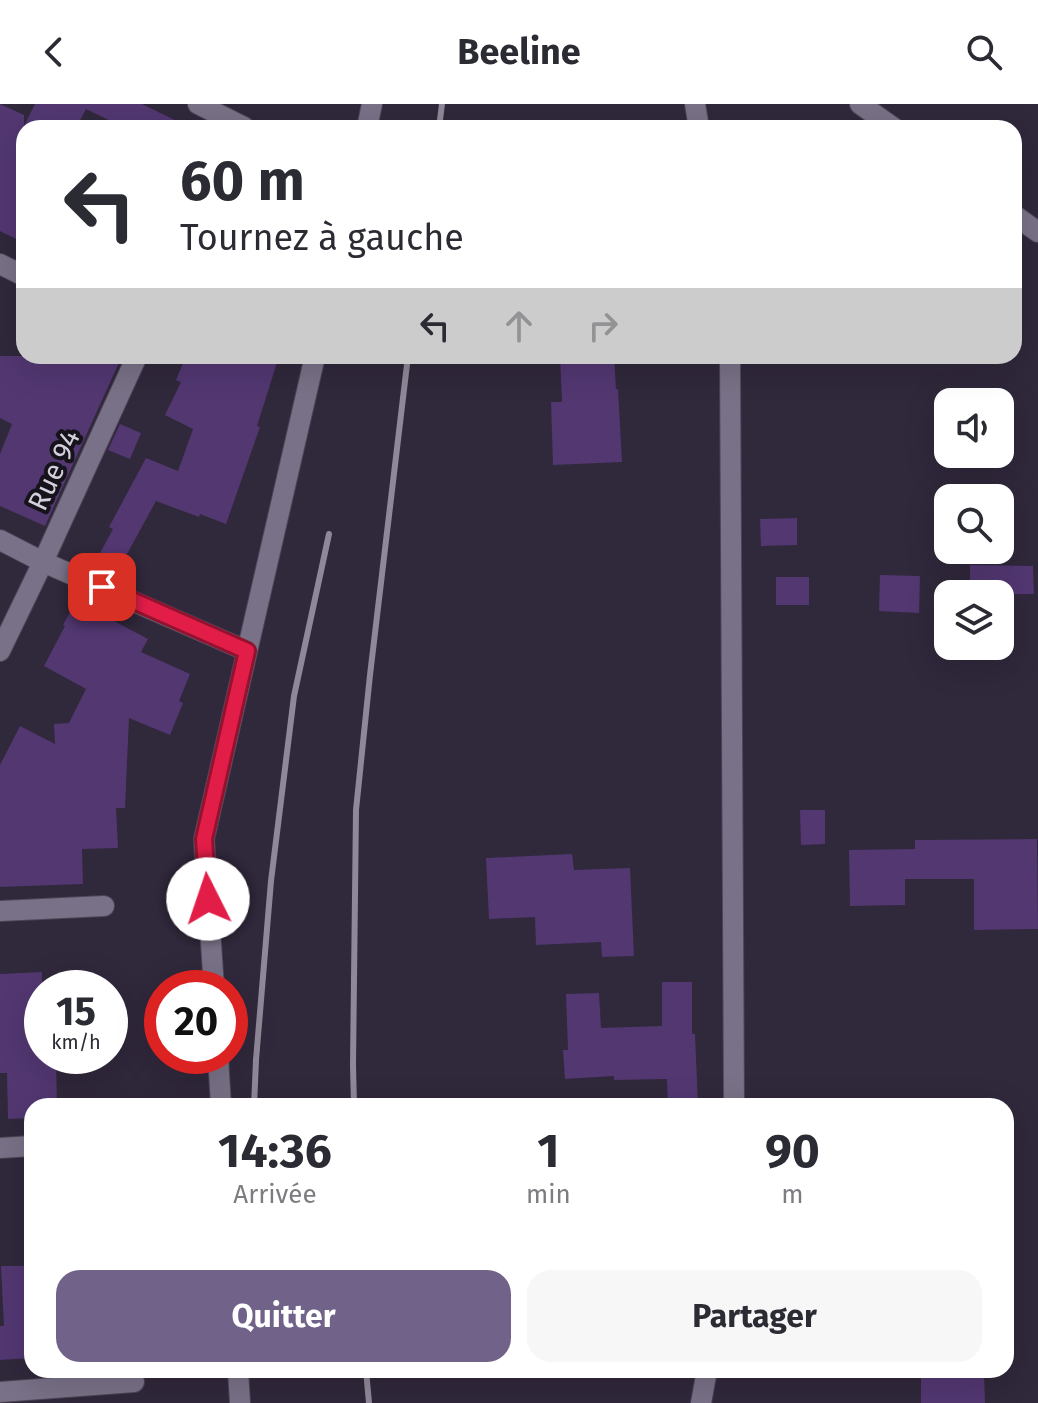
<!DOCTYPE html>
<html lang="fr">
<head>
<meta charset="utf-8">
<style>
	body { margin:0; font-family:"Fira Sans",sans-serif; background:#f7f7f7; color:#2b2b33; height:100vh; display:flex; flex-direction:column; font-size:30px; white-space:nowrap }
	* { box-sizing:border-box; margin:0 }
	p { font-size:26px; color:#7c7c81 }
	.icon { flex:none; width:44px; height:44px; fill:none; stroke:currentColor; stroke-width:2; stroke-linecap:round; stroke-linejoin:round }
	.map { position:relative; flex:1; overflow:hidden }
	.drawer { position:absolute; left:24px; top:994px; width:990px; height:280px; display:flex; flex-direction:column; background:#fff; border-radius:24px; box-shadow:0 8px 32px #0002 }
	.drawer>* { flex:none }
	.guide { position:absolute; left:16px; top:16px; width:1006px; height:244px; border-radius:24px; box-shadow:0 8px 32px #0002; background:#fff; color:#2b2b33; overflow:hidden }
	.controls { position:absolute; left:934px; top:284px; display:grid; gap:16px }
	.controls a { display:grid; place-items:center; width:80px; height:80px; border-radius:16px; background:#fff; box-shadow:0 8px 32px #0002; font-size:40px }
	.speed { position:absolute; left:24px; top:866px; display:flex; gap:16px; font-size:40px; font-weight:700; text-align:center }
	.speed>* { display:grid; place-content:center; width:104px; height:104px; border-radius:50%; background:#fff; box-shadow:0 8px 32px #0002; line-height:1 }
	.speed small { font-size:20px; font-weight:400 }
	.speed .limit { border:12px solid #d22; background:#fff; color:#111 }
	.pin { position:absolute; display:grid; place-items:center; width:68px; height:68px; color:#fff; margin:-34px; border-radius:16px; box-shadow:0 4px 12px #0006 }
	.me { position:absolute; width:88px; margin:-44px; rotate:356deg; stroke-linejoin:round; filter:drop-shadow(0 0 6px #0008) }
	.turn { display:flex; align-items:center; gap:28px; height:168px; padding:0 32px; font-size:36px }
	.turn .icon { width:104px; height:104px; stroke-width:2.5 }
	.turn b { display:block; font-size:56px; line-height:68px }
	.lanes { display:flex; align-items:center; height:76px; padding:0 32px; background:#0003; justify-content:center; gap:40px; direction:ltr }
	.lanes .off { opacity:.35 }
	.eta { display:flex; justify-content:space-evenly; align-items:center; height:136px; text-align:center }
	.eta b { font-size:48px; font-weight:700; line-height:56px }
	.primary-button { display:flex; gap:16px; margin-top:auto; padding:16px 32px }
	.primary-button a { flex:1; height:92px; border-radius:24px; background:#706288; color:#fff; font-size:32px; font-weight:700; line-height:92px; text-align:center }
	.primary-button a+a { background:#f7f7f7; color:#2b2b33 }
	header { display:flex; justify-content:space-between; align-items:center; height:104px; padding:0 32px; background:#fff; font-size:36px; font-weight:700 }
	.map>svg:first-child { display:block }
	.building { fill:#523771 }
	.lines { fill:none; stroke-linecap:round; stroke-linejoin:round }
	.minor-casing { stroke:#4d4556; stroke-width:22 }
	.minor { stroke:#797187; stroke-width:20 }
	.rail { stroke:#8f8898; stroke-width:6 }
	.route-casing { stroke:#92132f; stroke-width:20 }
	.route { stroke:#e11d48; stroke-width:14 }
	.labels { text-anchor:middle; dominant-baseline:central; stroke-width:8; stroke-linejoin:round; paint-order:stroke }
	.street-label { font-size:28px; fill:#d4cfdc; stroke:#16131b }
</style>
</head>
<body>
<header><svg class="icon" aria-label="back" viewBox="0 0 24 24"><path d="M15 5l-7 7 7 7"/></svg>Beeline<svg class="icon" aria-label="search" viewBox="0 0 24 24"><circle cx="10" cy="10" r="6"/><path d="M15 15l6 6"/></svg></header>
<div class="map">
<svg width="1038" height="1299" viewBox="0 0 1038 1299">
	<rect width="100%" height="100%" fill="#30283b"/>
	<path class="building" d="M0,0L24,11V22L35,0H142L191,24H125L86,5L76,24H24V139L0,127Z
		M0,252H122L45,422L0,402V350L12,320L0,314Z
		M186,252H279L257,322L260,323L226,420L200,410L199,413L156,397L121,461L100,449L113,425L109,423L146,354L178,367L193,325L165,311L181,278L176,276Z
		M560,252H614L616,285H618L622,358L553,361L551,298H562Z
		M120,320L141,329L130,355L108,346Z
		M797,414V441L761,442L760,415Z
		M970,461L1033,462L1034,490H970Z
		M880,471L920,472L919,509L879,507Z
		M776,473H809V501H776Z
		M76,497L148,535L141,548L190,570L179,597L183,599L170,631L129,614L125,704H116L118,744L82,745L83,780L0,783V661L20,622L55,640L54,620L69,619L86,585L44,562L65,522L63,521Z
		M800,706H825V740L801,741Z
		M1037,735L1038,825L974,826V775H905V801L850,802L849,746L915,745V736Z
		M572,750L574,766L630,764L634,852L602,853L601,838L536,841L535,813L489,815L486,754Z
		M42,868V954L56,953L57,1002H32V1014L8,1015L7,969H0V870Z
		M662,878H692V930H695L698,1002H668L667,975L614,976V972L565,975L563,946H568L566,890L599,889L601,924L662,922Z
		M1,1162H32V1254L0,1256V1222H4Z
		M921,1271H984L985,1299H921Z"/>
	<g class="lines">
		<g class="minor-casing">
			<path id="minor" d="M198,0L244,23
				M695,0L699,24
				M860,0L894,24
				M367,24L372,0
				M1014,111L1038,128
				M0,160L24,172
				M730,252L734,1002
				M0,436L43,458L247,547
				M0,547L43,458L137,252
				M0,807L104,802
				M214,884L204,735L315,252
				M218,952L221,1002
				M0,1044L32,1042
				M238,1266L240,1299
				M0,1288L134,1278
				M701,1299L707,1266"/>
		</g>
		<use href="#minor" class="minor"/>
		<path class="rail" d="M439,24L442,0
			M254,1002L256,956L271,777L294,592L329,430
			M354,1002L353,961L356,706L370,571L408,252
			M366,1266L369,1299"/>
	</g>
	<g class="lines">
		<g class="route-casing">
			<path id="route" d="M102,483L247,547L204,735L208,795"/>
		</g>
		<use href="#route" class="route"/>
	</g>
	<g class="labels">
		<g class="street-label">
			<text transform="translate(54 366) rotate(-65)">Rue 94</text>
		</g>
	</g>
</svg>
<div class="controls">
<a><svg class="icon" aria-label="sound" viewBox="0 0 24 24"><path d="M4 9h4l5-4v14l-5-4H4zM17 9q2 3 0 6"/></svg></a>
<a><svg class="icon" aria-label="search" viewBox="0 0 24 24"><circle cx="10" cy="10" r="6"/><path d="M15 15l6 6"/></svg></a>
<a><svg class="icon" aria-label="layers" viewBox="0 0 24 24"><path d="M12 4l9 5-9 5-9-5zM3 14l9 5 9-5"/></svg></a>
</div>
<div class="speed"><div>15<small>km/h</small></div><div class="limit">20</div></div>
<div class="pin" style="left:102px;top:483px;background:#d93025"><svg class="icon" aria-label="arrive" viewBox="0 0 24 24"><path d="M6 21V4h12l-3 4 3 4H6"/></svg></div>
<svg class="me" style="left:208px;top:795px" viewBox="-20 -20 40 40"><circle r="19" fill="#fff"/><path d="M0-13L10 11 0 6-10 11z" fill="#e11d48"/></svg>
<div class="guide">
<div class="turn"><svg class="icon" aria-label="left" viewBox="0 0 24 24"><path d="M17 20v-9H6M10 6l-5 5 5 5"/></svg><div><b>60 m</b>Tournez à gauche</div></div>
<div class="lanes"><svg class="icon" aria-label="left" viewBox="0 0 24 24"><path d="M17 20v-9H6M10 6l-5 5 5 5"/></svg><svg class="icon off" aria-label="ahead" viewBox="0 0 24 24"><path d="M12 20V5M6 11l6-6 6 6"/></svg><svg class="icon off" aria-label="right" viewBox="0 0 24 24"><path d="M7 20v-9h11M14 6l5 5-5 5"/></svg></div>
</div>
<section class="drawer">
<div class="eta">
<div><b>14:36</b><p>Arrivée</p></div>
<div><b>1</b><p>min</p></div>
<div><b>90</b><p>m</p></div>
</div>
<div class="primary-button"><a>Quitter</a><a>Partager</a></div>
</section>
</div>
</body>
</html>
